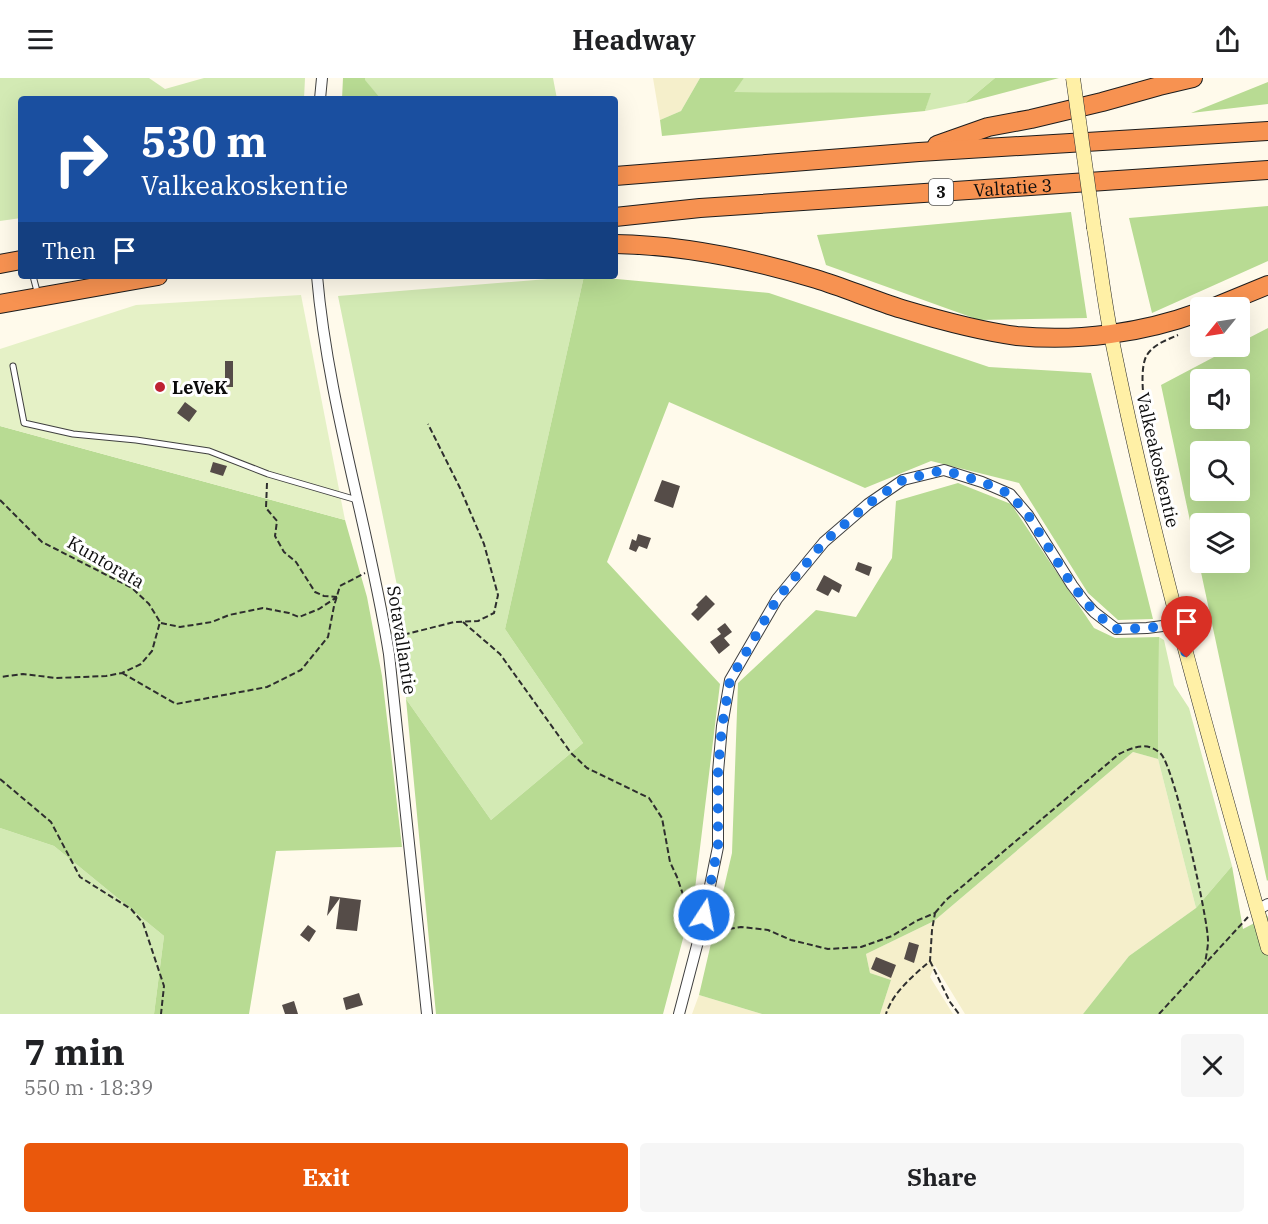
<!DOCTYPE html>
<html lang="en">
<head>
<meta charset="utf-8">
<style>
	body { margin:0; font-family:"IBM Plex Serif",serif; background:#f6f6f6; color:#202124; height:100vh; display:flex; flex-direction:column; font-size:22px; white-space:nowrap }
	* { box-sizing:border-box; margin:0 }
	p { font-size:20px; color:#757577 }
	.icon { flex:none; width:33px; height:33px; fill:none; stroke:currentColor; stroke-width:2; stroke-linecap:round; stroke-linejoin:round }
	.map { position:relative; height:936px; overflow:hidden }
	.side { display:flex; flex-direction:column; background:#fff; flex:1 }
	.side>* { flex:none }
	.guide { position:absolute; left:18px; top:18px; width:600px; height:183px; border-radius:6px; box-shadow:0 6px 24px #0002; background:#1a4fa0; color:#fff; overflow:hidden }
	.needle { width:39px; rotate:240deg }
	.controls { position:absolute; left:1190px; top:219px; display:grid; gap:12px }
	.controls a { display:grid; place-items:center; width:60px; height:60px; border-radius:6px; background:#fff; box-shadow:0 6px 24px #0002; font-size:30px }
	.pin { position:absolute; display:grid; place-items:center; width:51px; height:51px; color:#fff; margin:-62px -26px; border-radius:50% 50% 50% 0; rotate:-45deg; box-shadow:0 0 6px #0007 }
	.pin .icon { rotate:45deg }
	.me { position:absolute; width:66px; margin:-33px; rotate:11deg; stroke-linejoin:round; filter:drop-shadow(0 0 4px #0008) }
	.turn { display:flex; align-items:center; gap:21px; height:126px; padding:0 24px; font-size:27px }
	.turn .icon { width:78px; height:78px; stroke-width:2.5 }
	.turn b { display:block; font-size:42px; line-height:51px }
	.then { display:flex; align-items:center; height:57px; padding:0 24px; background:#0003; gap:12px; font-size:22px }
	.round { display:grid; place-items:center; flex:none; width:63px; height:63px; border-radius:6px; background:#f6f6f6 }
	.overview { display:flex; align-items:center; justify-content:space-between; height:102px; padding:0 24px }
	h1 { font-size:36px; font-weight:800; line-height:45px }
	.button { display:flex; gap:12px; margin-top:auto; padding:12px 24px }
	.button a { flex:1; height:69px; border-radius:6px; background:#ea580c; color:#fff; font-size:24px; font-weight:800; line-height:69px; text-align:center }
	.button a+a { background:#f6f6f6; color:#202124 }
	header { display:flex; justify-content:space-between; align-items:center; height:78px; padding:0 24px; background:#fff; font-size:27px; font-weight:800 }
	.map>svg:first-child { display:block }
	.farmland { fill:#f5efcb }
	.green { fill:#d3eab4 }
	.forest { fill:#b8db93; fill-rule:evenodd }
	.pitch { fill:#e5f1c6 }
	.building { fill:#554c48 }
	.lines { fill:none; stroke-linecap:round; stroke-linejoin:round }
	.lane-casing { stroke:#3f3f3f; stroke-width:7 }
	.street-casing { stroke:#3f3f3f; stroke-width:12 }
	.secondary-casing { stroke:#2e2e2e; stroke-width:15 }
	.highway-casing { stroke:#1d1d1d; stroke-width:20 }
	.path { stroke:#2e2e2e; stroke-width:2; stroke-dasharray:6 3; stroke-linecap:butt }
	.lane { stroke:#fff; stroke-width:5 }
	.street { stroke:#fff; stroke-width:10 }
	.secondary { stroke:#fff0a6; stroke-width:14 }
	.highway { stroke:#f79251; stroke-width:18 }
	.secondary-bridge-casing { stroke:#2e2e2e; stroke-width:15; stroke-linecap:butt }
	.secondary-bridge { stroke:#fff0a6; stroke-width:14 }
	.route { stroke:#1a73e8; stroke-width:10; stroke-dasharray:0 18 }
	.poi-dot { fill:#be2233; stroke:#fff; stroke-width:2 }
	.labels { text-anchor:middle; dominant-baseline:central; stroke-width:6; stroke-linejoin:round; paint-order:stroke }
	.shield { fill:#fff; stroke:#555; stroke-width:1.5 }
	.shield-label { font-size:16px; font-weight:bold; fill:#0c0c0c }
	.street-label { font-size:18px; fill:#0c0c0c; stroke:#fff }
	.poi-label { font-size:18px; font-weight:bold; fill:#0c0c0c; stroke:#fff; text-anchor:start }
</style>
</head>
<body>
<header><svg class="icon" aria-label="menu" viewBox="0 0 24 24"><path d="M4 6h16M4 12h16M4 18h16"/></svg>Headway<svg class="icon" aria-label="share" viewBox="0 0 24 24"><path d="M12 15V3M7 8l5-5 5 5M5 13v7h14v-7"/></svg></header>
<div class="map">
<svg width="1268" height="936" viewBox="0 0 1268 936">
	<rect width="100%" height="100%" fill="#fffaeb"/>
	<path class="farmland" d="M653,0H700L681,33L660,42Z
		M1133,674L1158,681L1196,830L1129,878L1083,936H965L935,887L930,899L953,936H880L891,902L870,895L866,876L934,843Z
		M699,917L762,936H692Z"/>
	<path class="green" d="M0,0H149L165,11L204,0H305L304,21H21V140L0,143Z
		M365,0H553L557,21H381L364,2Z
		M744,0H995L965,25L925,33L930,16L733,14Z
		M584,198L505,551L583,665L491,742L406,621L403,537L338,218Z
		M1159,559L1164,562L1174,607L1189,630L1232,788L1196,830L1158,681Z
		M0,750L54,768L164,858L154,936H0Z"/>
	<path class="forest" d="M343,0H365V2L381,21H342Z
		M700,0H744L734,14L931,15L925,33L662,58L660,42L681,33Z
		M995,0H1059L965,25Z
		M1268,4V26L1191,35Z
		M1268,128V183L1152,235L1129,140Z
		M1071,134L1087,240L979,242L826,187L817,157Z
		M584,198L769,215L989,289L1091,295L1153,541L1118,542L1088,515L1019,405L931,383L865,410L669,324L607,484L720,606L694,819L663,936H436L406,621L491,742L583,665L505,551Z
		M1268,250V802L1267,803L1161,307L1233,269L1239,268V265ZM1200,302H1239V340H1200ZM1200,374H1239V412H1200ZM1200,446H1239V484H1200Z
		M0,348L345,442L367,519L382,598L402,769L276,773L249,936H154L164,858L54,768L0,750Z
		M958,405L1011,426L1094,550L1115,560L1159,559L1158,681L1133,674L934,843L866,876L870,895L891,902L880,936H762L699,917L732,775L738,605L816,532L856,539L892,480L896,423Z
		M1232,788L1243,851L1268,838V936H1083L1129,878L1196,830Z"/>
	<path class="pitch" d="M301,217L345,442L0,348V271L136,227Z"/>
	<path class="building" d="M225,283H233V309H225Z
		M185,324L197,333L189,344L177,335Z
		M213,384L227,388L223,398L210,394Z
		M662,402L680,408L673,430L654,423Z
		M638,456L651,460L647,471L639,468L636,474L629,471L632,461L636,463Z
		M858,484L872,489L869,498L855,492Z
		M824,497L842,507L839,515L832,511L828,518L816,512Z
		M706,517L715,526L698,543L691,536L698,529L696,527Z
		M725,545L732,554L724,560L730,567L719,576L710,564L721,556L717,551Z
		M330,818L361,822L357,853L336,851L340,820L327,838Z
		M308,847L316,853L309,864L300,857Z
		M909,864L919,867L914,885L904,881Z
		M876,879L896,887L891,900L871,891Z
		M359,915L363,927L346,932L343,920Z
		M294,923L298,936H285L282,927Z"/>
	<g class="lines">
		<g class="lane-casing">
			<path id="lane" d="M33,198L38,217
				M13,288L24,345L73,356L136,362L209,373L268,396L357,422"/>
		</g>
		<g class="street-casing">
			<path id="street" d="M320,21L322,0
				M317,198C328,326 369,449 389,576L427,936
				M1257,832L1268,826
				M679,936L700,856L718,769V694L722,648L730,602L777,521L824,464L868,426L903,402L944,392L982,404L1010,416L1028,437L1072,507L1084,523L1094,534L1116,551L1147,550L1178,546"/>
		</g>
		<g class="secondary-casing">
			<path id="secondary" d="M1094,150C1100,186 1104,222 1111,257C1152,464 1211,667 1268,870"/>
		</g>
		<g class="highway-casing">
			<g id="highway">
				<path d="M937,67L988,49L1031,41L1102,24L1159,8L1193,0"/>
				<path d="M615,98L919,74L1268,53"/>
				<path id="s1" d="M615,139L700,130L1268,92"/>
				<path d="M615,166C684,167 750,181 816,201C845,210 873,222 902,231C939,242 978,253 1017,258C1078,264 1143,255 1200,234"/>
				<path d="M0,186L21,182"/>
				<path d="M0,226L158,198"/>
				<path d="M1212,230L1268,207"/>
			</g>
		</g>
		<path class="path" d="M267,405L266,430L277,443L275,458L284,474L296,484L315,514L324,518L337,519
			M0,422L42,464L132,510L149,526L160,544L152,573L141,586L122,595L106,598L56,600L23,596L0,599
			M1165,436C1159,406 1132,300 1147,277C1154,266 1167,262 1178,257
			M463,544L500,576L571,675L587,690L649,720L662,740L670,784L677,799L692,843
			M161,545L180,549L212,544L229,537L263,530L289,535L299,539L319,531L337,519
			M395,559L454,544L478,543L494,535L498,517L484,466L460,410L428,346
			M122,595L176,626L267,609L301,592L328,559L334,528L340,508L365,495
			M0,701L51,744L80,799L131,831L143,845L164,908L161,936
			M935,835L946,822L1119,676C1133,669 1148,663 1161,676C1174,689 1208,839 1208,863C1208,870 1206,878 1205,886
			M711,854L741,849L768,852L791,862L828,871L861,869L892,858L916,843L935,835L932,852L930,883C913,898 893,914 886,936
			M930,883L950,924L959,936
			M1159,936L1248,839"/>
		<use href="#lane" class="lane"/>
		<use href="#street" class="street"/>
		<use href="#secondary" class="secondary"/>
		<use href="#highway" class="highway"/>
		<g class="secondary-bridge-casing">
			<path id="secondary-bridge" d="M1073,0L1094,150"/>
		</g>
		<use href="#secondary-bridge" class="secondary-bridge"/>
	</g>
	<g class="lines">
		<path class="route" d="M704,837L718,769V694L722,648L730,602L777,521L824,464L868,426L903,402L944,392L982,404L1010,416L1028,437L1072,507L1094,534L1116,551L1147,550L1178,546L1187,580"/>
	</g>
	<circle class="poi-dot" cx="160" cy="309" r="6"/>
	<g class="labels">
		<rect class="shield" x="929" y="101" width="24" height="26" rx="4.5"/>
		<g class="shield-label">
			<text x="941" y="114">3</text>
		</g>
		<g class="street-label">
			<text stroke="none"><textPath href="#s1" startOffset="399">Valtatie 3</textPath></text>
			<text transform="translate(1158 382) rotate(77)">Valkeakoskentie</text>
			<text transform="translate(106 484) rotate(30)">Kuntorata</text>
			<text transform="translate(402 562) rotate(81)">Sotavallantie</text>
		</g>
		<g class="poi-label">
			<text x="172" y="309">LeVeK</text>
		</g>
	</g>
</svg>
<div class="controls">
<a><svg class="needle" viewBox="-14 -14 28 28"><path d="M0-13l5 13h-10z" fill="#e53935"/><path d="M0 13l5-13h-10z" fill="#757577"/></svg></a>
<a><svg class="icon" aria-label="sound" viewBox="0 0 24 24"><path d="M4 9h4l5-4v14l-5-4H4zM17 9q2 3 0 6"/></svg></a>
<a><svg class="icon" aria-label="search" viewBox="0 0 24 24"><circle cx="10" cy="10" r="6"/><path d="M15 15l6 6"/></svg></a>
<a><svg class="icon" aria-label="layers" viewBox="0 0 24 24"><path d="M12 4l9 5-9 5-9-5zM3 14l9 5 9-5"/></svg></a>
</div>
<div class="pin" style="left:1187px;top:580px;background:#d93025"><svg class="icon" aria-label="arrive" viewBox="0 0 24 24"><path d="M6 21V4h12l-3 4 3 4H6"/></svg></div>
<svg class="me" style="left:704px;top:837px" viewBox="-20 -20 40 40"><circle r="17" fill="#1a73e8" stroke="#fff" stroke-width="3"/><path d="M0-11L8 9 0 5-8 9z" fill="#fff"/></svg>
<div class="guide">
<div class="turn"><svg class="icon" aria-label="right" viewBox="0 0 24 24"><path d="M7 20v-9h11M14 6l5 5-5 5"/></svg><div><b>530 m</b>Valkeakoskentie</div></div>
<div class="then">Then<svg class="icon" aria-label="arrive" viewBox="0 0 24 24"><path d="M6 21V4h12l-3 4 3 4H6"/></svg></div>
</div>
</div>
<section class="side">
<div class="overview"><div><h1>7 min</h1><p>550 m · 18:39</p></div><a class="round"><svg class="icon" aria-label="close" viewBox="0 0 24 24"><path d="M6 6l12 12M18 6L6 18"/></svg></a></div>
<div class="button"><a>Exit</a><a>Share</a></div>
</section>
</body>
</html>
